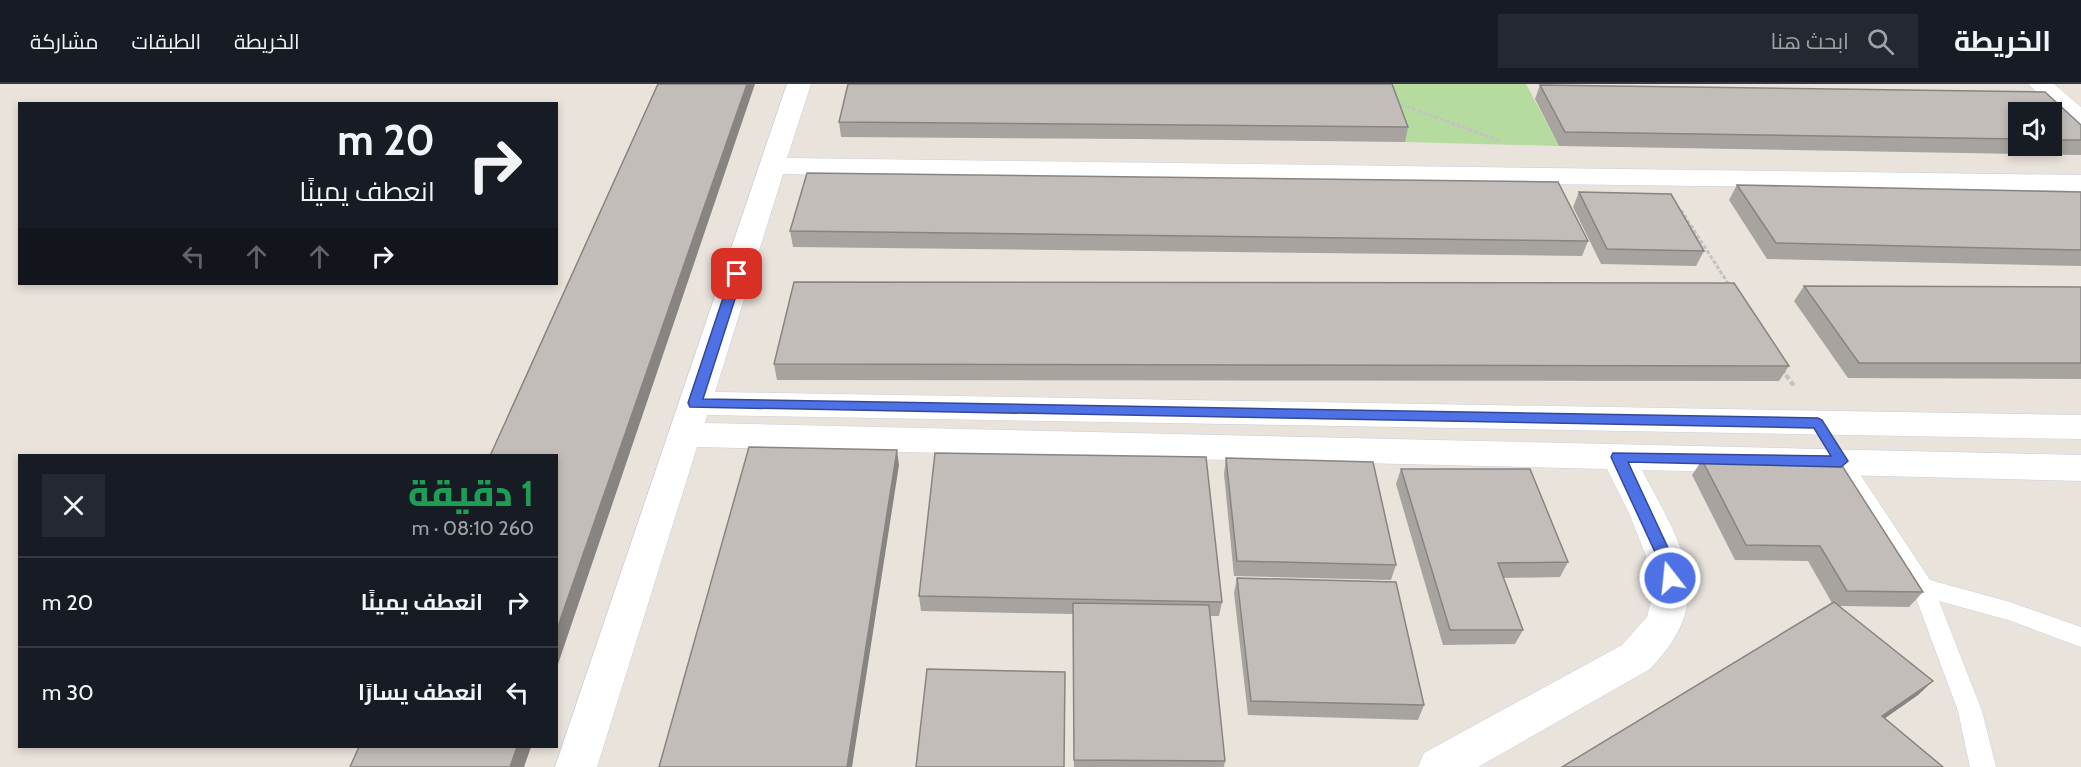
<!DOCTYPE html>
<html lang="ar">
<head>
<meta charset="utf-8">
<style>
	body { margin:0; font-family:Cabin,Cairo,sans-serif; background:#242831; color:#f1f3f6; direction:rtl; height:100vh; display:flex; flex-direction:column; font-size:22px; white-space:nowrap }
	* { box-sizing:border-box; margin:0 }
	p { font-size:20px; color:#9ea1a6 }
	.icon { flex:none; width:33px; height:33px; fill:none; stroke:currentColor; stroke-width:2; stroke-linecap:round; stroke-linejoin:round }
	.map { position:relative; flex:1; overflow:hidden; direction:ltr }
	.drawer { position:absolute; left:18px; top:370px; width:540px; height:294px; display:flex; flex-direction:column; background:#171b24; border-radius:0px; box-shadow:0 3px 9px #0003; direction:rtl }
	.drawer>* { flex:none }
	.hud { position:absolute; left:18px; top:18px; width:540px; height:183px; border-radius:0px; box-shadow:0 3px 9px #0003; direction:rtl; background:#171b24; color:#f1f3f6; overflow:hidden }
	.fabs { position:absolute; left:2008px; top:18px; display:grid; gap:12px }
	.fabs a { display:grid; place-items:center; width:54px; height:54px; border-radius:0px; background:#171b24; box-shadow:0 3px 9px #0003; font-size:30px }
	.pin { position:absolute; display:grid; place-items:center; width:51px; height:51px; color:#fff; margin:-26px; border-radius:12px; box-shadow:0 3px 9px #0006 }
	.me { position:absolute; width:66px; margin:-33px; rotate:344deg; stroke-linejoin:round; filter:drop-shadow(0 0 4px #0008) }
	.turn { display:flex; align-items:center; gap:21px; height:126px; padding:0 24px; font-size:27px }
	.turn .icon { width:78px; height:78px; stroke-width:2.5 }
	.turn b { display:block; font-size:42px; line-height:51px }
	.lanes { display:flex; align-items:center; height:57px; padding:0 24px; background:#0003; justify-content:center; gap:30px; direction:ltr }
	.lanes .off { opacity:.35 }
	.round { display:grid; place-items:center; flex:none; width:63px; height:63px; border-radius:0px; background:#242831 }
	.overview { display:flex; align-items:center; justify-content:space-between; height:102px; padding:0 24px }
	h1 { font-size:36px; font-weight:800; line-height:45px; color:#1e9e55 }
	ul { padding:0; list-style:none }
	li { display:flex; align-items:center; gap:18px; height:90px; padding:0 24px; border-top:2px solid #363941 }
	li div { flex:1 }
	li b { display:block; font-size:22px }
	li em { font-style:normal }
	header { display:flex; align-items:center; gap:36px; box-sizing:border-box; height:84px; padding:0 30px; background:#171b24; border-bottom:2px solid #363941 }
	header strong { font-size:28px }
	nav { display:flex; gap:33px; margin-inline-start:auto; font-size:21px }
	.search { width:420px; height:54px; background:#242831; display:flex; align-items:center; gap:15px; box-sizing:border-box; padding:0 21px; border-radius:0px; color:#9ea1a6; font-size:22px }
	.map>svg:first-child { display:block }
	.green { fill:#b6db9f }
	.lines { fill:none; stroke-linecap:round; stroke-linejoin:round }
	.lane-casing { stroke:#cbced9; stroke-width:1 }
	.street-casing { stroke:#cbced9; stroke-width:1 }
	.path-far1 { stroke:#c3c3c3; stroke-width:3; stroke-dasharray:4 2; stroke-linecap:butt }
	.path { stroke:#c3c3c3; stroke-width:4.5; stroke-dasharray:5 3; stroke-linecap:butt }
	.lane { fill:#fff; fill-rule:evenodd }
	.street { fill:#fff; fill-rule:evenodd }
	.wall { fill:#a7a39f; fill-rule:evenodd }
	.shaded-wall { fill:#888482 }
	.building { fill:#c2bdb9; stroke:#888482; stroke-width:1.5 }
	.route { fill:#4e71e6; stroke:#334996; stroke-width:1.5 }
</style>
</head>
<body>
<header>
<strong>الخريطة</strong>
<div class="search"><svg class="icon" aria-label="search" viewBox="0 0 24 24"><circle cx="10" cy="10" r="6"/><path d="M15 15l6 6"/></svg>ابحث هنا</div>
<nav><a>الخريطة</a><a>الطبقات</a><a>مشاركة</a></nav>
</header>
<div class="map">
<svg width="2081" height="683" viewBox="0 0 2081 683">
	<rect width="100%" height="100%" fill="#eae3dc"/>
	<path class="green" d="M1379,0H1526L1559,62L1405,58L1388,14Z"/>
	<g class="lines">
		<g class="lane-casing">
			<path id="lane" d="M1841,370L1848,372L1930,496L2010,518L2081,543V563L2008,536L1939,517L1982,627L1996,683H1970L1958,627L1913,506L1831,377L1834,372Z"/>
		</g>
		<g class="street-casing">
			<path id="street" d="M787,0H811L787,74L2081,91V107L783,90L715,308L2081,331V355L707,331L705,339L2081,371V397L1642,386C1681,461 1720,513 1650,585L1478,683H1418L1424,669L1622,561L1647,533L1652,514L1646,472L1629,429L1607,385L697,363L597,683H555Z
				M2028,0H2054L2081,23V43L2072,41Z"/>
		</g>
		<path class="path-far1" d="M1395,18L1500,57
			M1681,126L1731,204
			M1783,286L1787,292"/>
		<path class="path" d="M1786,291L1794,302"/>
		<use href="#lane" class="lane"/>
		<use href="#street" class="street"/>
	</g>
	<path class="wall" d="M1540,1L2045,8L2081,41V71L1559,62L1535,15ZM2019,28H2052V62H2019Z
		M839,38L1408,43L1405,58L1135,55L841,53Z
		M1737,101L2081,108V182L1767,175L1729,116Z
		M1579,108L1704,167L1696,182L1601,180L1573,123Z
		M790,147L1588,157L1582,172L793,163Z
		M1804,202L2081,203V295L1848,294L1794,217Z
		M774,280L1789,282L1779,297L777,296Z
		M1226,374L1396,481L1391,496L1234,492L1224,390Z
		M1702,376L1923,508L1909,523L1840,522L1918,611L1885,634L1562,683L1832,519L1808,477L1735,476L1692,391Z
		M1401,385L1568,478L1560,493L1503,494L1523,546L1515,560L1443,561L1396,400Z
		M1237,494L1424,621L1418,636L1248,631L1234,509Z
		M919,512L1222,518L1219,532H1210L1225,677L1224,683H1074L1073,530L921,527Z"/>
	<path class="shaded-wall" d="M747,0H755L556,586V548Z
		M897,366L899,381L852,683H847Z
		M1933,597L1918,611L1868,646L1882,632Z
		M517,663H531L524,683H510Z"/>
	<path class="building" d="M658,0H747L556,548V372H490Z
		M848,0H1392L1408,43L839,38Z
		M1540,1L2045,8L2081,41V56H2052V28H2019V55L1565,48Z
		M807,89L1558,98L1588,157L790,147Z
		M1737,101L2081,108V166L1776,159Z
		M1579,108L1671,110L1704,167L1607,165Z
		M794,198L1734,199L1789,282L774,280Z
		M1804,202L2081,203V279H1859Z
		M749,363L897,366L847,683H659Z
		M935,369L1206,373L1222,518L919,512Z
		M1226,374L1373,378L1396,481L1237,477Z
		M1702,376L1839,377L1923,508L1847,507L1820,462L1746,461Z
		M1401,385H1530L1568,478L1498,479L1523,546H1450Z
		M1237,494L1396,498L1424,621L1251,617Z
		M1834,518L1933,597L1882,632L1943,683H1562Z
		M1073,519L1209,521L1225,677L1074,676Z
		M927,585L1065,588L1064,683H916Z
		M359,663H517L510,683H350Z"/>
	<path class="route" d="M737,186L743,190L703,315L1818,334L1822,336L1848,377L1841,383L1628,378L1676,481L1677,494L1670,500L1662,494L1661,481L1611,373L1613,369L1831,372L1814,344L690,323L688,319L731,190Z"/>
</svg>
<div class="fabs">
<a><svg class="icon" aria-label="sound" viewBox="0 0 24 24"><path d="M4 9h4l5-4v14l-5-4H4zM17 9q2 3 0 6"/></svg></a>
</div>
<div class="pin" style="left:737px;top:190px;background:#d93025"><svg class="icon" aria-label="arrive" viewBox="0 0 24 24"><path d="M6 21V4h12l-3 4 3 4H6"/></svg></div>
<svg class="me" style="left:1670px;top:494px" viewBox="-20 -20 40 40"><circle r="17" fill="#4e71e6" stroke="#fff" stroke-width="3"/><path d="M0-11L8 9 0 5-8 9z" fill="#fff"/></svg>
<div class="hud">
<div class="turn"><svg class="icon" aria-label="right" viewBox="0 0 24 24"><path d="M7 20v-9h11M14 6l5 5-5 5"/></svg><div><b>20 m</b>انعطف يمينًا</div></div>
<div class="lanes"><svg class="icon off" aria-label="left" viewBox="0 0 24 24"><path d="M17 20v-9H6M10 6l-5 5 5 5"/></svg><svg class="icon off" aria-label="ahead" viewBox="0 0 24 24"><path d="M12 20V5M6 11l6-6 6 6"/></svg><svg class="icon off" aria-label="ahead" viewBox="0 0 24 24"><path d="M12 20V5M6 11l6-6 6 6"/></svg><svg class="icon" aria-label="right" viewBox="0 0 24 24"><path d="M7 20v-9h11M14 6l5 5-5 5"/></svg></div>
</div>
<section class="drawer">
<div class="overview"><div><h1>1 دقيقة</h1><p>260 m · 08:10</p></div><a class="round"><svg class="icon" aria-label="close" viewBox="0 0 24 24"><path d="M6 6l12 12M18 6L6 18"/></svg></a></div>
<ul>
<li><svg class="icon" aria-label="right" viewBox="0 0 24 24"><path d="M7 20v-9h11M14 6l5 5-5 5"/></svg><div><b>انعطف يمينًا</b></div><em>20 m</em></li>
<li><svg class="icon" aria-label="left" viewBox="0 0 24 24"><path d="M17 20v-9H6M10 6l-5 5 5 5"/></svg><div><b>انعطف يسارًا</b></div><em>30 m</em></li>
</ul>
</section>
</div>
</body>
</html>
